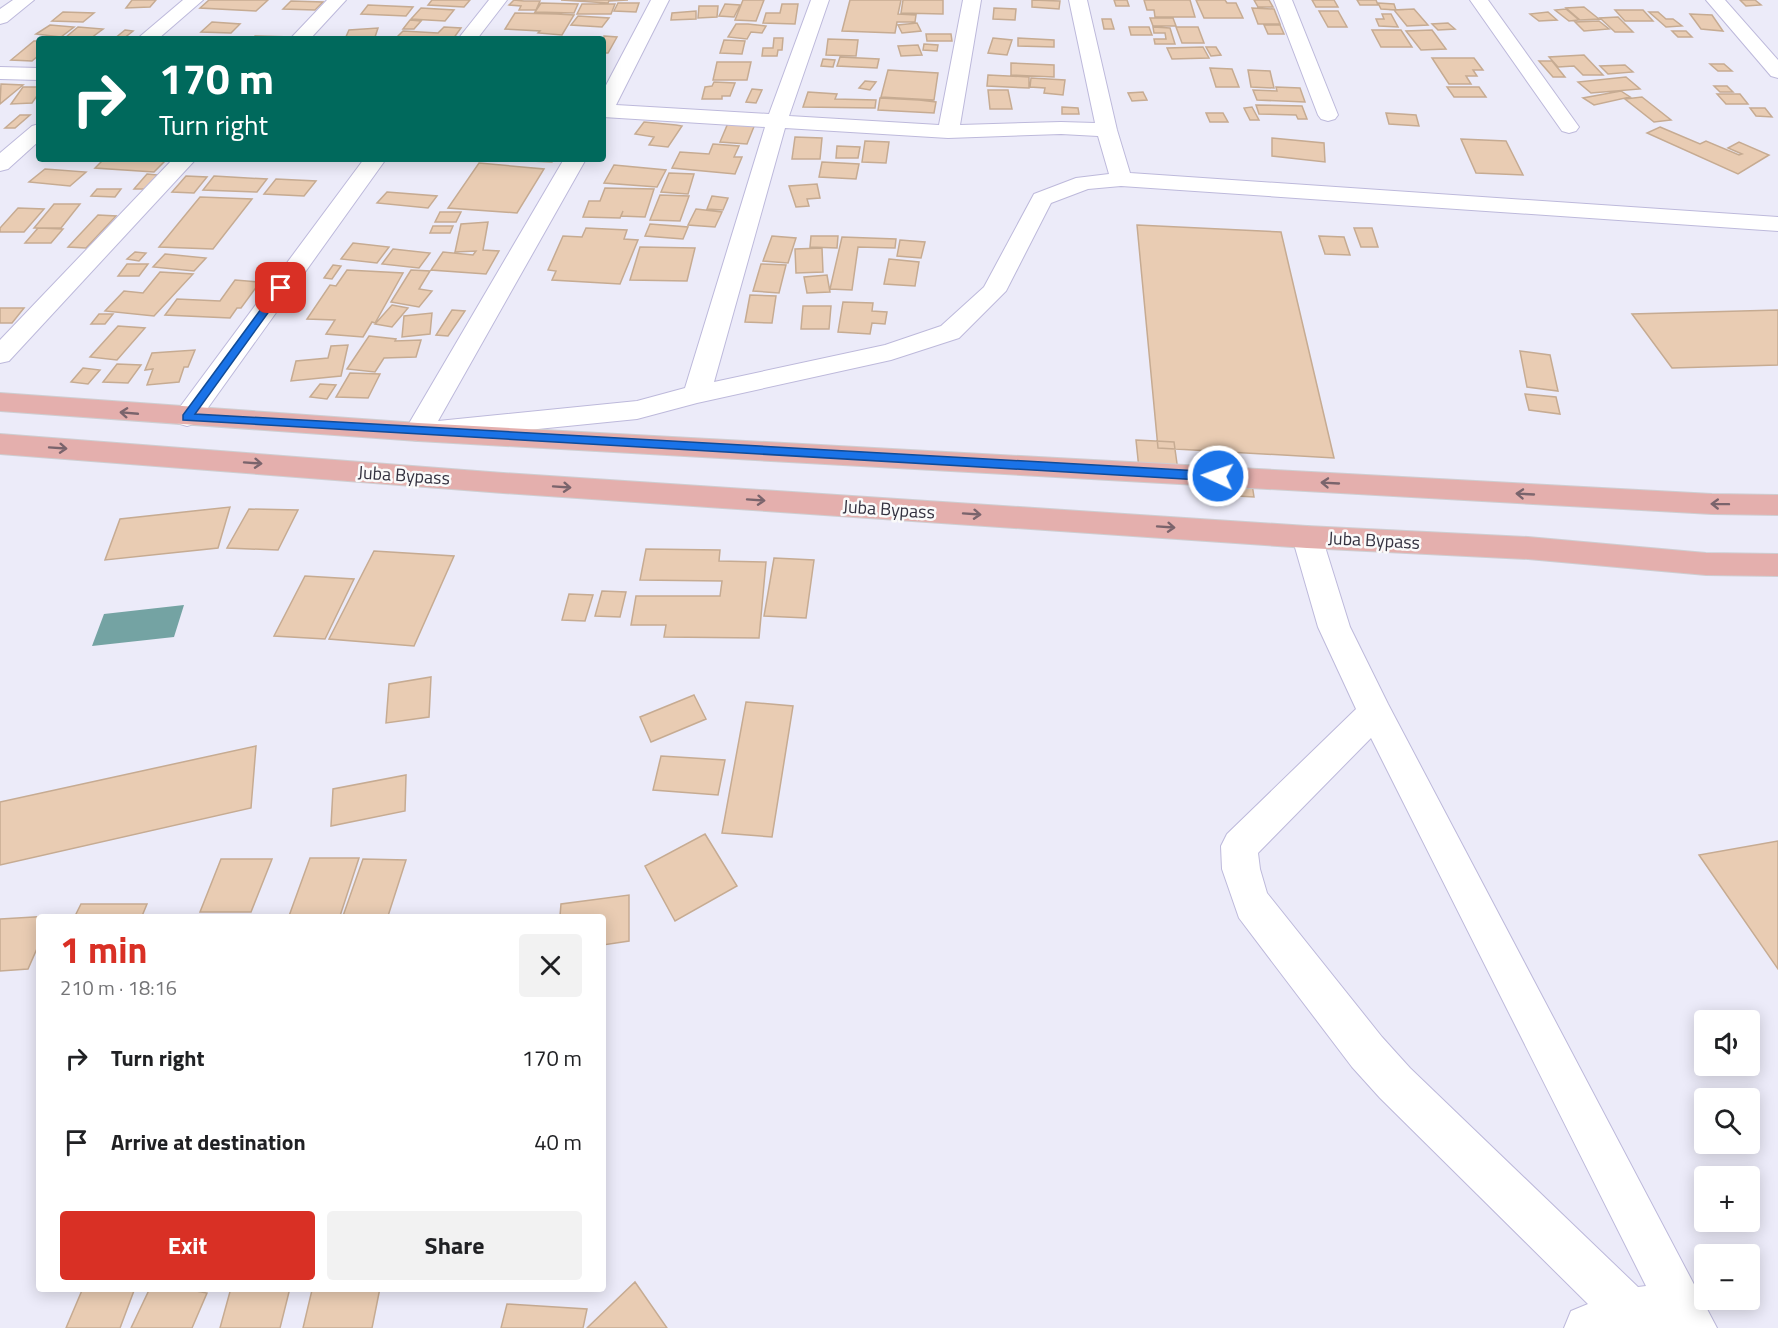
<!DOCTYPE html>
<html lang="en">
<head>
<meta charset="utf-8">
<style>
	body { margin:0; font-family:"Titillium Web",sans-serif; background:#f2f2f2; color:#202124; height:100vh; display:flex; flex-direction:column; font-size:22px; white-space:nowrap }
	* { box-sizing:border-box; margin:0 }
	p { font-size:20px; color:#757577 }
	.icon { flex:none; width:33px; height:33px; fill:none; stroke:currentColor; stroke-width:2; stroke-linecap:round; stroke-linejoin:round }
	.map { position:relative; flex:1; overflow:hidden }
	.sheet { position:absolute; left:36px; top:914px; width:570px; height:378px; display:flex; flex-direction:column; background:#fff; border-radius:6px; box-shadow:0 3px 15px #0003 }
	.sheet>* { flex:none }
	.hud { position:absolute; left:36px; top:36px; width:570px; height:126px; border-radius:6px; box-shadow:0 3px 15px #0003; background:#00695c; color:#fff; overflow:hidden }
	.tools { position:absolute; left:1694px; top:1010px; display:grid; gap:12px }
	.tools a { display:grid; place-items:center; width:66px; height:66px; border-radius:6px; background:#fff; box-shadow:0 3px 15px #0003; font-size:30px }
	.pin { position:absolute; display:grid; place-items:center; width:51px; height:51px; color:#fff; margin:-26px; border-radius:12px; box-shadow:0 3px 9px #0006 }
	.me { position:absolute; width:66px; margin:-33px; rotate:273deg; stroke-linejoin:round; filter:drop-shadow(0 0 4px #0008) }
	.turn { display:flex; align-items:center; gap:21px; height:126px; padding:0 24px; font-size:27px }
	.turn .icon { width:78px; height:78px; stroke-width:2.5 }
	.turn b { display:block; font-size:42px; line-height:51px }
	.round { display:grid; place-items:center; flex:none; width:63px; height:63px; border-radius:6px; background:#f2f2f2 }
	.head { display:flex; align-items:center; justify-content:space-between; height:102px; padding:0 24px }
	h1 { font-size:36px; font-weight:700; line-height:45px; color:#d93025 }
	.button { display:flex; gap:12px; margin-top:auto; padding:12px 24px }
	.button a { flex:1; height:69px; border-radius:6px; background:#d93025; color:#fff; font-size:24px; font-weight:700; line-height:69px; text-align:center }
	.button a+a { background:#f2f2f2; color:#202124 }
	ul { padding:0; list-style:none }
	li { display:flex; align-items:center; gap:18px; height:84px; padding:0 24px }
	li div { flex:1 }
	li b { display:block; font-size:22px }
	li em { font-style:normal }
	.map>svg:first-child { display:block }
	.water { fill:#74a3a3 }
	.building { fill:#e9ccb3; stroke:#c6ab92; stroke-width:1.5 }
	.lines { fill:none; stroke-linecap:round; stroke-linejoin:round }
	.minor-casing { stroke:#bdb9db; stroke-width:2 }
	.primary-casing { stroke:#ceced1; stroke-width:2 }
	.minor { fill:#fff; fill-rule:evenodd }
	.primary { fill:#e4afad; fill-rule:evenodd }
	.oneway { stroke:#7a646c }
	.route { fill:#1a73e8; stroke:#114b97; stroke-width:1.5 }
	.labels { text-anchor:middle; dominant-baseline:central; stroke-width:5; stroke-linejoin:round; paint-order:stroke }
	.street-label { font-size:18px; fill:#343240; stroke:#fafafa }
</style>
</head>
<body>
<div class="map">
<svg width="1778" height="1328" viewBox="0 0 1778 1328">
	<rect width="100%" height="100%" fill="#ecebf9"/>
	<path class="water" d="M184,605L174,637L92,646L104,614Z"/>
	<path class="building" d="M132,0H156L150,7L126,8Z
		M209,0H268L256,11L200,8Z
		M432,0H470L464,7L428,5Z
		M514,0L524,1H540L536,10H519L521,6L509,5Z
		M561,0H628L609,1L608,3Z
		M743,0H764L756,21L735,20Z
		M850,0H901L898,14L916,15L915,22H897L895,33L842,31Z
		M903,0H943V14L901,13Z
		M1032,0L1060,1L1059,9L1032,7Z
		M1114,0H1127L1129,6H1116Z
		M1144,0H1190L1195,17H1155L1154,10H1147Z
		M1196,0H1225L1227,3H1236L1243,18H1204Z
		M1254,0H1269L1273,7H1258Z
		M1312,0H1334L1338,7H1316Z
		M1357,0H1376L1378,5H1360Z
		M1740,0H1755L1761,5L1746,6Z
		M291,1L323,2L315,10L283,9Z
		M541,3L578,4L574,13L535,12Z
		M618,3H639L636,12L614,11Z
		M1378,3L1394,4L1396,10L1381,9Z
		M582,4H615L611,14H577Z
		M725,4L740,5L734,17L719,16Z
		M782,4H798L795,24L763,23L766,13H780Z
		M368,5L413,7L406,16L361,14Z
		M699,6H718L717,17L698,18Z
		M1584,7L1599,19L1580,20L1566,8Z
		M421,8L454,10L445,21L411,19Z
		M994,8L1016,9L1015,20L993,19Z
		M1252,8L1274,9L1280,24H1258Z
		M1414,9L1428,25L1407,26L1394,10Z
		M1566,9L1579,20L1569,21L1555,10Z
		M1615,10H1643L1653,21H1625Z
		M696,11V19L671,20L672,13Z
		M1319,11H1338L1347,27H1328Z
		M63,12L94,13L83,22L52,21Z
		M1548,12L1557,20L1539,21L1530,14Z
		M1649,12H1658L1666,19H1673L1682,26L1666,27Z
		M515,13L556,14L574,15L562,35L538,33L540,31L505,29Z
		M1382,14H1391L1398,27L1379,26L1376,19H1384Z
		M1690,14L1712,15L1723,31L1701,29Z
		M578,16L609,18L602,27L571,25Z
		M1618,17L1633,32H1615L1600,18Z
		M1150,18H1173L1176,26H1153Z
		M1102,19H1111L1114,29H1104Z
		M410,20L421,21L414,29H403Z
		M1599,21L1609,29L1584,31L1575,22Z
		M212,22L240,24L231,33L201,32Z
		M917,23L921,31L902,33L898,25Z
		M1448,23L1455,29L1438,30L1432,24Z
		M736,24H748L766,26L762,33L751,32L747,39L728,37Z
		M50,25L74,27L61,37L36,34Z
		M1264,25H1280L1284,34H1268Z
		M78,27L103,29L91,38L66,37Z
		M444,27L461,28L453,39H395L403,31L438,33Z
		M1129,27H1149L1152,35H1131Z
		M1153,27L1170,28L1175,44H1155L1154,39H1166L1165,33H1154Z
		M1176,27H1198L1204,43H1182Z
		M378,28L375,37L345,39L349,30Z
		M125,30L133,31L123,39H114Z
		M1372,30H1401L1412,47H1381Z
		M1432,30L1446,49L1421,50L1406,31Z
		M1672,31H1686L1692,37H1678Z
		M926,34H951L952,41H927Z
		M255,36L292,37L290,39H253Z
		M604,36L617,37L608,53H603Z
		M774,38H783L782,50H778L777,56H762L763,48H773Z
		M993,38L1012,40L1007,55L988,53Z
		M1018,38L1054,40V47L1018,46Z
		M828,39L858,40L856,56L826,55Z
		M724,40L745,41L742,54L720,53Z
		M34,41H39V55L32,61L11,60Z
		M924,44L938,45L937,51L923,50Z
		M918,45L922,55L901,56L898,46Z
		M1203,47L1209,58L1172,59L1167,48Z
		M1206,47H1216L1221,55L1211,56Z
		M1584,55L1603,75H1583L1574,66L1558,67L1549,57Z
		M840,57L879,59L877,68L837,66Z
		M1432,58H1474L1483,70H1473L1477,76H1466L1471,84H1449Z
		M823,59L835,60L833,67L821,66Z
		M1539,61H1552L1565,77H1553Z
		M717,62H751L747,80H713Z
		M1011,63L1054,65V77L1011,75Z
		M1710,64H1724L1732,71H1718Z
		M1625,65L1633,72L1608,74L1600,66Z
		M1210,68L1232,69L1239,87H1216Z
		M888,70L938,73L934,100L881,97Z
		M1248,70L1270,71L1274,88L1251,87Z
		M988,75L1029,77V88L987,86Z
		M1626,77L1640,89L1591,93L1578,82Z
		M1031,78L1065,80L1063,95L1044,93L1045,88L1030,87Z
		M865,81L876,82L870,90L859,88Z
		M714,82L735,83L730,96H722V99H702L705,87L712,86Z
		M1,84L23,85L0,104Z
		M1714,86H1727L1733,92H1720Z
		M23,87H39V93L32,103L11,104Z
		M1276,87L1300,88L1305,102L1257,100L1253,90L1277,91Z
		M1447,87H1479L1486,97H1454Z
		M752,89L762,90L756,103L746,102Z
		M988,90H1008L1012,109H990Z
		M1621,91L1630,97L1594,105L1583,98Z
		M808,92L837,94L835,99L876,100L875,108L803,107Z
		M1143,92L1147,100L1132,101L1128,93Z
		M1717,94H1740L1748,104H1726Z
		M1642,97L1671,120L1654,122L1625,99Z
		M880,98L919,100L936,102L934,113L878,110Z
		M1256,105L1302,106L1307,119H1298L1296,115L1259,114Z
		M1062,107L1078,108L1079,114H1062Z
		M1252,107L1259,120H1250L1244,108Z
		M1750,108H1765L1772,117L1756,116Z
		M1206,113H1223L1228,122H1210Z
		M1386,113L1416,115L1419,126L1389,124Z
		M20,115H30L15,128H5Z
		M644,122L676,125L682,126L668,147L649,145L654,137L635,134Z
		M728,123L755,124L747,144L720,142Z
		M1660,127L1700,144L1706,141L1739,155L1742,154L1728,148L1739,142L1769,155L1738,174L1647,133Z
		M795,137L822,138L820,159H792Z
		M1272,138L1324,143L1325,162L1272,156Z
		M1461,139L1506,141L1523,175L1476,173Z
		M865,141L889,142L886,163L862,162Z
		M713,144L739,146L734,157H742L735,174L672,168L680,152L709,154Z
		M837,146L860,147L858,158H836Z
		M104,159H167L154,172L95,168Z
		M489,159H553L552,162Z
		M822,162L859,164L856,179L819,177Z
		M479,163L544,169L517,213L448,208Z
		M614,165L666,170L657,187L604,183Z
		M45,169L86,172L70,186L29,182Z
		M669,173L694,174L688,194L661,192Z
		M147,174L158,175L145,189H134Z
		M186,176L207,177L194,193L172,192Z
		M214,176L267,179L257,192L203,190Z
		M276,179L316,181L304,196L264,194Z
		M817,184L820,198L807,199L809,206L796,207L789,186Z
		M605,188L654,189L645,217L621,216L623,211L620,218L583,217L589,201H600Z
		M97,189H121L115,197L91,196Z
		M387,192L437,196L428,208L377,203Z
		M660,195L689,196L680,221L650,220Z
		M712,196L728,198L723,210L707,209Z
		M200,197L252,199L213,249L159,247Z
		M54,204H80L61,228H34Z
		M18,208L44,209L24,232H0V228Z
		M696,209L722,212L715,227L688,225Z
		M440,212H461L456,222H435Z
		M98,215L116,216L86,248L68,247Z
		M488,222L483,250L499,251L486,274L431,270L443,252L473,255L476,251L455,252L461,224Z
		M650,224L688,227L683,239L645,236Z
		M1137,225L1281,232L1334,458L1158,448Z
		M433,226H453L450,233H430Z
		M38,228L63,229L51,243H25Z
		M586,228L627,230L624,239L638,240L620,284L552,280L556,271L548,270L563,236L582,237Z
		M1354,228H1372L1378,247H1361Z
		M772,236L796,238L788,263L763,261Z
		M811,236H838L837,248L810,247Z
		M1319,236L1344,237L1350,255L1325,254Z
		M842,237L896,239L895,248L858,247L852,290L830,289Z
		M900,240L925,242L921,258L897,256Z
		M353,243L389,247L377,263L341,259Z
		M640,247L695,248L687,281L630,280Z
		M822,248L823,272L796,273L795,249Z
		M393,249L430,253L419,268L382,264Z
		M135,252L146,253L139,261L127,259Z
		M165,254L206,258L194,271L153,267Z
		M889,259L919,262L915,286L884,284Z
		M127,264H148L139,276H118Z
		M761,264L786,265L779,293L753,291Z
		M333,265L341,266L332,279L324,278Z
		M347,270L403,273L375,323L372,322L363,337L326,334L335,320L307,319L330,285L336,286Z
		M411,270L430,271L419,289L432,291L419,307L391,302Z
		M160,272L193,274L154,316L105,311L124,291L143,293Z
		M827,275L830,292L807,293L804,277Z
		M235,280L260,282L241,308H237L230,318L165,315L177,299L220,301Z
		M750,295L776,296L772,323L745,322Z
		M843,302L873,303L872,311L887,312L885,324L872,323L870,334L838,332Z
		M392,305L408,308L392,327L375,324Z
		M803,306H831L829,329H801Z
		M0,308H24L12,323H0Z
		M452,310L465,311L448,336L436,335Z
		M1778,310V365L1672,368L1632,314Z
		M432,313L430,334L402,337L404,316Z
		M99,314H113L105,324H91Z
		M118,326L145,328L117,360L90,357Z
		M369,336L396,339L395,341L421,340L416,357L384,358L375,372L347,369Z
		M348,345L341,376L291,381L296,361L328,358L331,346Z
		M195,350L188,367H184L179,382L147,385L153,369L145,370L152,353Z
		M1520,351L1550,355L1558,391L1527,387Z
		M117,364L141,365L128,383L103,382Z
		M83,368L100,370L88,384L71,382Z
		M350,373L380,374L368,398L336,397Z
		M320,384L336,385L327,399L310,397Z
		M1525,394L1556,397L1560,414L1529,410Z
		M1136,440L1174,442L1178,471L1139,469Z
		M1216,473L1252,484L1254,497L1220,495Z
		M230,507L218,548L105,560L120,519Z
		M249,509L298,510L278,550L227,548Z
		M646,549L720,550L719,561L766,562L759,638L664,637L666,625H631L636,596H720L722,581L640,580Z
		M374,551L454,556L414,646L329,639Z
		M774,558L814,560L806,618L764,616Z
		M305,576L354,579L325,639L274,636Z
		M602,591L626,592L620,617L595,616Z
		M569,594L593,595L585,621L562,620Z
		M431,677L429,717L386,723L389,684Z
		M694,695L706,719L651,742L640,717Z
		M746,702L793,706L772,837L722,833Z
		M256,746L251,808L0,865V802Z
		M661,756L725,760L718,795L653,790Z
		M406,775L405,811L331,826L333,789Z
		M705,834L737,886L675,921L645,866Z
		M1778,841V969L1699,855Z
		M310,858H359L340,916H289Z
		M221,859H272L251,912H200Z
		M363,859L406,860L388,916H343Z
		M629,895V941L603,945V916H560L561,904Z
		M81,904H147L142,916H75Z
		M39,916V944L28,969L0,971V919L51,916Z
		M635,1282L667,1328H587Z
		M83,1288H135L120,1328H66Z
		M150,1288H179L207,1293L192,1328H131Z
		M231,1288H290L280,1328H220Z
		M380,1288L372,1328H303L312,1290Z
		M507,1304L587,1309L583,1328H501Z"/>
	<g class="lines">
		<g class="minor-casing">
			<path id="minor" d="M13,0H34L7,22L0,24V9Z
				M183,0H203L158,39H137Z
				M327,0H346L310,39H290Z
				M489,0H507L477,39H458Z
				M651,0H669L616,105L769,114L811,0H829L789,116L939,125L963,0H981L960,125L1061,122L1095,123L1069,0H1087L1117,130L1130,173L1778,217V231L1121,186L1088,189L1051,203L1006,291L959,338L891,360L697,403L637,419L418,441L408,439L404,432L564,159H586L438,421L637,401L685,388L765,127L603,117V91ZM785,128L948,138L1061,134L1098,136L1109,174L1076,178L1034,194L984,287L941,326L885,345L714,382Z
				M1274,0H1292L1338,115L1335,119L1328,121L1321,119L1318,115Z
				M1470,0H1488L1579,127L1576,131L1569,133L1562,131Z
				M1706,0H1725L1778,60V78L1771,76Z
				M0,67L39,68V80L0,79Z
				M39,124V141L8,169L0,171V153L32,126Z
				M173,159H196L9,361L0,363V340Z
				M364,159H386L197,423L187,426L177,423L173,417L177,411Z
				M1307,526L1318,529L1322,537L1350,627L1388,704L1717,1328H1564L1571,1311L1588,1304L1380,1098L1352,1067L1239,918L1222,869L1221,846L1227,834L1356,709L1318,627L1292,537L1296,529ZM1371,738L1646,1286L1638,1287L1410,1068L1382,1037L1267,893L1260,869L1258,853Z"/>
		</g>
		<g class="primary-casing">
			<path id="primary" d="M0,393L418,423L1712,494L1778,495V515L1712,514L418,441L0,411Z
				M0,434L503,473L1307,526L1528,537L1706,553L1778,554V576L1706,575L1528,559L1307,548L503,493L0,454Z"/>
		</g>
		<use href="#minor" class="minor"/>
		<use href="#primary" class="primary"/>
	</g>
	<defs><path id="oneway-shaft" d="M-6 0H5M1.5-3L5.5 0L1.5 3" fill="none" stroke-width="1.6" stroke-linecap="round" stroke-linejoin="round" transform="scale(1.5)"/></defs>
	<g class="oneway">
		<use href="#oneway-shaft" transform="translate(129 413) rotate(-175)"/>
		<use href="#oneway-shaft" transform="translate(58 448) rotate(4)"/>
		<use href="#oneway-shaft" transform="translate(253 463) rotate(4)"/>
		<use href="#oneway-shaft" transform="translate(1330 483) rotate(-177)"/>
		<use href="#oneway-shaft" transform="translate(562 487) rotate(4)"/>
		<use href="#oneway-shaft" transform="translate(1525 494) rotate(-177)"/>
		<use href="#oneway-shaft" transform="translate(756 500) rotate(4)"/>
		<use href="#oneway-shaft" transform="translate(1720 504) rotate(-179)"/>
		<use href="#oneway-shaft" transform="translate(972 514) rotate(4)"/>
		<use href="#oneway-shaft" transform="translate(1166 527) rotate(4)"/>
	</g>
	<path class="route" d="M278,286L286,288L195,414L1218,472L1224,476L1218,481L183,420V415Z"/>
	<g class="labels">
		<g class="street-label">
			<text transform="translate(404 475) rotate(4)">Juba Bypass</text>
			<text transform="translate(889 509) rotate(4)">Juba Bypass</text>
			<text transform="translate(1374 540) rotate(3)">Juba Bypass</text>
		</g>
	</g>
</svg>
<div class="tools">
<a><svg class="icon" aria-label="sound" viewBox="0 0 24 24"><path d="M4 9h4l5-4v14l-5-4H4zM17 9q2 3 0 6"/></svg></a>
<a><svg class="icon" aria-label="search" viewBox="0 0 24 24"><circle cx="10" cy="10" r="6"/><path d="M15 15l6 6"/></svg></a>
<a>+</a>
<a>−</a>
</div>
<div class="pin" style="left:281px;top:288px;background:#d93025"><svg class="icon" aria-label="arrive" viewBox="0 0 24 24"><path d="M6 21V4h12l-3 4 3 4H6"/></svg></div>
<svg class="me" style="left:1218px;top:476px" viewBox="-20 -20 40 40"><circle r="17" fill="#1a73e8" stroke="#fff" stroke-width="3"/><path d="M0-11L8 9 0 5-8 9z" fill="#fff"/></svg>
<div class="hud">
<div class="turn"><svg class="icon" aria-label="right" viewBox="0 0 24 24"><path d="M7 20v-9h11M14 6l5 5-5 5"/></svg><div><b>170 m</b>Turn right</div></div>
</div>
<section class="sheet">
<div class="head"><div><h1>1 min</h1><p>210 m · 18:16</p></div><a class="round"><svg class="icon" aria-label="close" viewBox="0 0 24 24"><path d="M6 6l12 12M18 6L6 18"/></svg></a></div>
<ul>
<li><svg class="icon" aria-label="right" viewBox="0 0 24 24"><path d="M7 20v-9h11M14 6l5 5-5 5"/></svg><div><b>Turn right</b></div><em>170 m</em></li>
<li><svg class="icon" aria-label="arrive" viewBox="0 0 24 24"><path d="M6 21V4h12l-3 4 3 4H6"/></svg><div><b>Arrive at destination</b></div><em>40 m</em></li>
</ul>
<div class="button"><a>Exit</a><a>Share</a></div>
</section>
</div>
</body>
</html>
